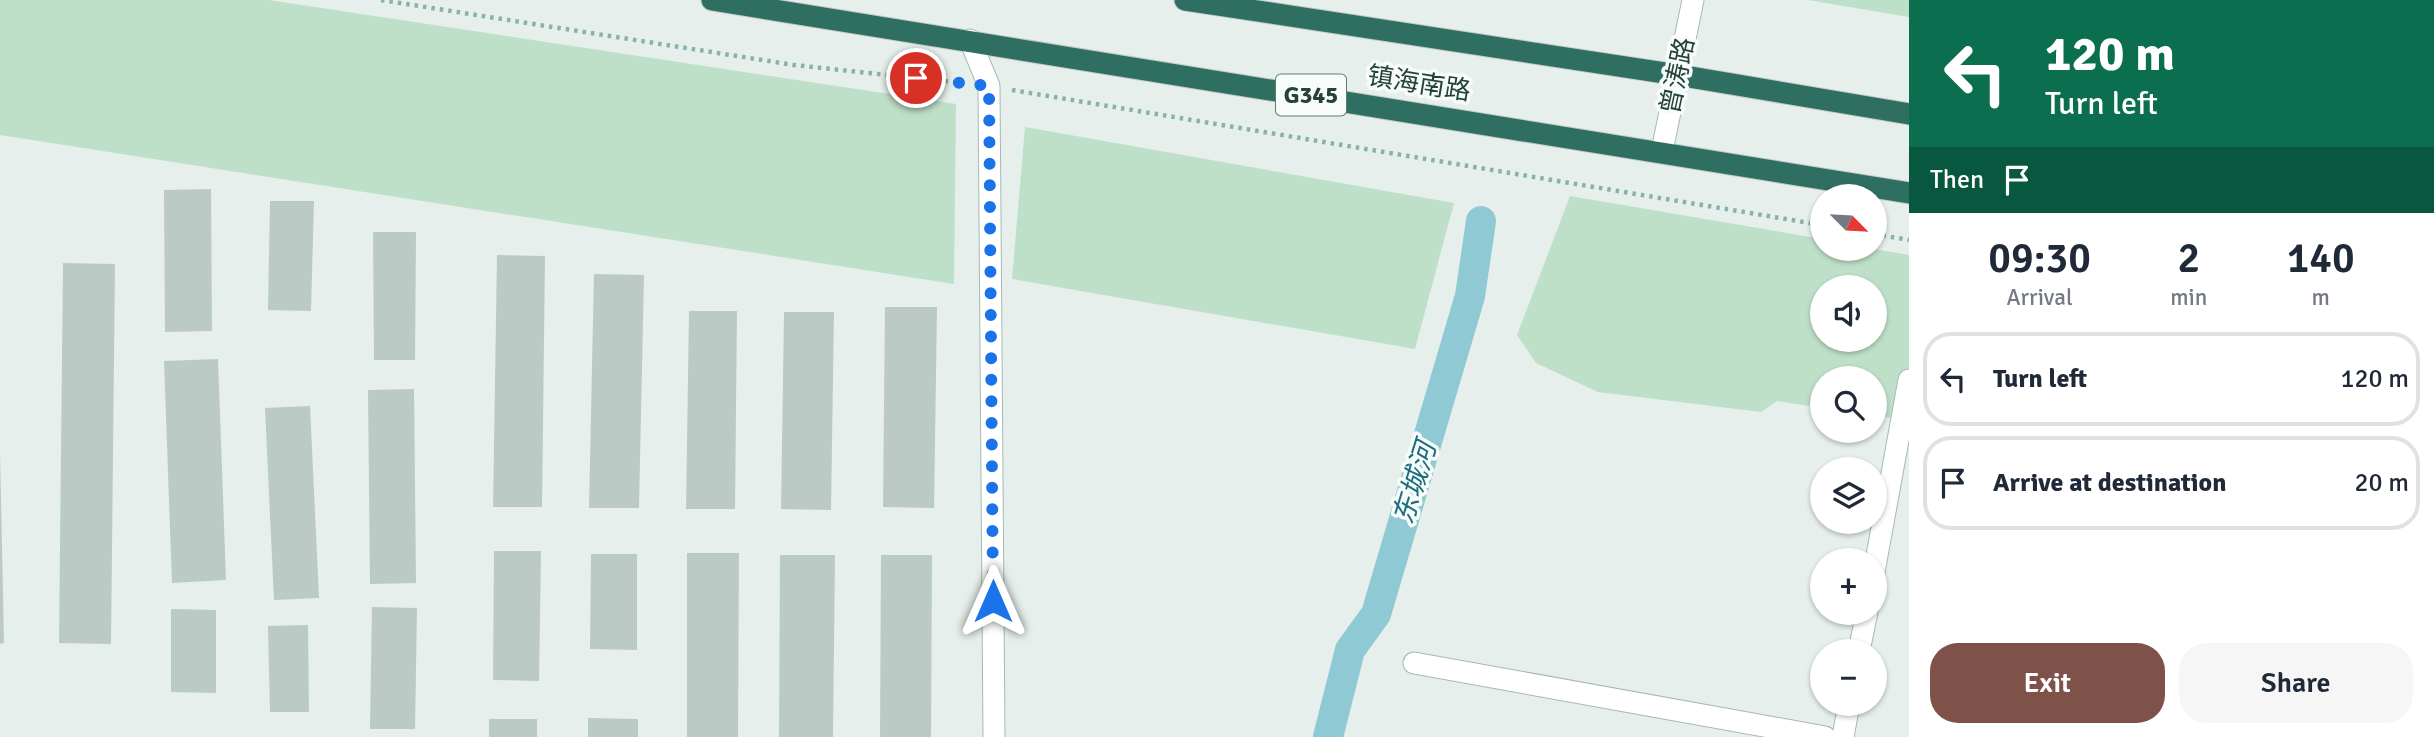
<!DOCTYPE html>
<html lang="en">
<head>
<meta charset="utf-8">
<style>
	body { margin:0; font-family:Signika,"Noto Sans SC",sans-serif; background:#f6f6f7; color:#1f2937; height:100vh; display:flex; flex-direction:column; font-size:26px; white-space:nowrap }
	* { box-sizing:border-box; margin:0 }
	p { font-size:23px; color:#747a83 }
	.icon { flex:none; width:38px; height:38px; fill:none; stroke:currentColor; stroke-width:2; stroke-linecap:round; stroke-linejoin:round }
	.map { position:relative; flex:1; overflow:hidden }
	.side { display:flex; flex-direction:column; background:#fff; width:525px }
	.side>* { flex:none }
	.banner { background:#0b6e4f; color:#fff; overflow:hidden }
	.needle { width:46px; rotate:114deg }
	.buttons { position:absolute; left:1810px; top:184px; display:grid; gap:14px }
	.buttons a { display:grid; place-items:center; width:77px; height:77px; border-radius:50%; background:#fff; box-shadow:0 2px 5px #0004; font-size:35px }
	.pin { position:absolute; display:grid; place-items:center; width:60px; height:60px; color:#fff; margin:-30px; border:4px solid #fff; border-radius:50%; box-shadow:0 2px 7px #0007 }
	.me { position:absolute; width:77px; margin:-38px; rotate:0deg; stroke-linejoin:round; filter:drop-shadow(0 0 5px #0008) }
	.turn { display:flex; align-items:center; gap:24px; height:147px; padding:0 21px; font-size:32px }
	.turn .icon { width:91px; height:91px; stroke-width:2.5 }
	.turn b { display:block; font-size:49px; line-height:60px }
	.then { display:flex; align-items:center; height:66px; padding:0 21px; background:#0003; gap:14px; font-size:26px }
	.eta { display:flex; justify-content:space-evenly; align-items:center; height:119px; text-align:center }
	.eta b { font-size:42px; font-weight:600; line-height:49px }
	.action { display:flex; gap:14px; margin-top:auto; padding:14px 21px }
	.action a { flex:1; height:80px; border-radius:28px; background:#7f5249; color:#fff; font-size:28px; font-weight:600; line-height:80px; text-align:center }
	.action a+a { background:#f6f6f7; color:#1f2937 }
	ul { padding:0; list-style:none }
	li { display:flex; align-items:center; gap:21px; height:94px; margin:0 14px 10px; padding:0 7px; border:4px solid #e0e1e3; border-radius:28px }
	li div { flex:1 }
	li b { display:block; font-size:26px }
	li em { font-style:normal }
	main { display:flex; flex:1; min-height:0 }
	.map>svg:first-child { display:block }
	.green { fill:#bfe0c8; fill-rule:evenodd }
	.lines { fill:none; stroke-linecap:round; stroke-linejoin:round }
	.canal { stroke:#8ec9d4; stroke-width:30 }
	.building { fill:#bbcac4 }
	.street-casing { stroke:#a8b8b2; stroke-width:23 }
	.secondary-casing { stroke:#a4bbb3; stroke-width:23 }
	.highway-casing { stroke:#c2cac8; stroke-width:23 }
	.path { stroke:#86b3a5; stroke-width:4.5; stroke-dasharray:3.5 5; stroke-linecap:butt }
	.street { stroke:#fff; stroke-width:21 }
	.secondary { stroke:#fff; stroke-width:21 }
	.highway { stroke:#2f6f62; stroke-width:21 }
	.route { stroke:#1a73e8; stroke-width:12; stroke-dasharray:0 21.6 }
	.labels { text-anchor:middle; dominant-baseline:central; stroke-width:7; stroke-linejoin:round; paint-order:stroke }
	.shield { fill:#f7fbf9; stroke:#637a73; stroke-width:2 }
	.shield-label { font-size:24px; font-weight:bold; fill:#24423a }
	.street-label { font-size:26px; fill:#24423a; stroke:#f7fbf9 }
	.water-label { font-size:28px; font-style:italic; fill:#1c6f80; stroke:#f7fbf9 }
</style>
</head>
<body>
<main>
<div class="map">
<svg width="1909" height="737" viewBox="0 0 1909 737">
	<rect width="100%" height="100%" fill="#e6efeb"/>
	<path class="green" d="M0,0H269L956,104L954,284L0,135Z
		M1808,0H1909V17Z
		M1025,127L1454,203L1415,349L1012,279Z
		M1570,196L1822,239V248L1874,249L1909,255V421L1874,415V378H1822V408L1777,401L1761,412L1598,392L1536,363L1517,335ZM1822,287H1874V340H1822Z"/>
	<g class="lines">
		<path class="canal" d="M1328,737L1350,650L1376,614L1470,296L1481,221"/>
	</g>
	<path class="building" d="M211,189L212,331L165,332L164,190Z
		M270,201H314L311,311L268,310Z
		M373,232H416L415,360H374Z
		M497,255L545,256L542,507H493Z
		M63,263L115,264L111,644L59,643Z
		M594,274L644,275L639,508H589Z
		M885,307H937L934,508L883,507Z
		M689,311H737L735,509H686Z
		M784,312H834L831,510L781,509Z
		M218,359L226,580L172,583L164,361Z
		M414,389L416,583L370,584L368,390Z
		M310,406L319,598L274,600L265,408Z
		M0,449L4,643L0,644Z
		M494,551H541L539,681L493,680Z
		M687,553H739L738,737H687Z
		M591,554H637V650L590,649Z
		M780,555H835L833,737H779Z
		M881,555H932L931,737H880Z
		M372,607L417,608L415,729H370Z
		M171,609L216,610V693L171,692Z
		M308,625L309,712H270L268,626Z
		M588,718L638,719V737H588Z
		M489,719H537V737H489Z"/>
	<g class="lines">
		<g class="street-casing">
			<path id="street" d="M1874,572L1909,380
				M1859,651L1867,612
				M1414,663L1825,737
				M1843,737L1849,704"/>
		</g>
		<g class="secondary-casing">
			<path id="secondary" d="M970,40L989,86L994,737
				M1662,151L1693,0"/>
		</g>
		<g class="highway-casing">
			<path id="highway" d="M712,0L1909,193
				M1185,0L1678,75L1909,114"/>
		</g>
		<path class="path" d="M381,0L794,65L962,83
			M1012,90L1822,225
			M1874,234L1909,240"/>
		<use href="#street" class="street"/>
		<use href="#secondary" class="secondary"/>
		<use href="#highway" class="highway"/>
	</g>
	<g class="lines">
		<path class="route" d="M916,78L989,86L993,601"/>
	</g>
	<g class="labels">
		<rect class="shield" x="1276" y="74.5" width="70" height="41" rx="5"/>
		<g class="shield-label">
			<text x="1311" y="95">G345</text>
		</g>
		<g class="street-label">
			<text transform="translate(1678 76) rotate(-78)">曾涛路</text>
			<text transform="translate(1419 84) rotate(9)">镇海南路</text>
		</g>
		<g class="water-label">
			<text transform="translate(1415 483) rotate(-73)">东城河</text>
		</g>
	</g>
</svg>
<div class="buttons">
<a><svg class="needle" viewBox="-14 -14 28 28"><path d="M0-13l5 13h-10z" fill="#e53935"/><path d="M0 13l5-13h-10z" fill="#747a83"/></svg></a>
<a><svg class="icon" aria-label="sound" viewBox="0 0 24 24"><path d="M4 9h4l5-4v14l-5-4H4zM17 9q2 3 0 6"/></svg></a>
<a><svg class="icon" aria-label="search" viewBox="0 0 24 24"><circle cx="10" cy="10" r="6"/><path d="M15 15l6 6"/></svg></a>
<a><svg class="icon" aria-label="layers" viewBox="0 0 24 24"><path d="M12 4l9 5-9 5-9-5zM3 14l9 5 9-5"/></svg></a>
<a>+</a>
<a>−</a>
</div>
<div class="pin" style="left:916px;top:78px;background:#d93025"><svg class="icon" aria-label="arrive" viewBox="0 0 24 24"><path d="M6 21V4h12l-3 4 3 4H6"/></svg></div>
<svg class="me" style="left:993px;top:601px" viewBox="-20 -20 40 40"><path d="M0-17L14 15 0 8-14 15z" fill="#1a73e8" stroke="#fff" stroke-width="4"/></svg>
</div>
<section class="side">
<div class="banner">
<div class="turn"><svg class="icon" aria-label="left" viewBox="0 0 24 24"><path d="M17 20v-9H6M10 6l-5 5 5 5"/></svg><div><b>120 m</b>Turn left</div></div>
<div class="then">Then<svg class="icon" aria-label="arrive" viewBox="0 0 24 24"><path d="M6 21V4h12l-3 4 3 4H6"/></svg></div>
</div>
<div class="eta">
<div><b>09:30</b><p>Arrival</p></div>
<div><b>2</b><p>min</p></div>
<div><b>140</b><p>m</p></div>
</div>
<ul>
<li><svg class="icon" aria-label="left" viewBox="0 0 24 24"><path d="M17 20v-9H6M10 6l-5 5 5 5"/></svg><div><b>Turn left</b></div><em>120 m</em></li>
<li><svg class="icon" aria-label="arrive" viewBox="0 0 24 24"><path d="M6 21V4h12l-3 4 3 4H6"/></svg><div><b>Arrive at destination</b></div><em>20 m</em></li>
</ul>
<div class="action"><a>Exit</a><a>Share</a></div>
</section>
</main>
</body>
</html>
